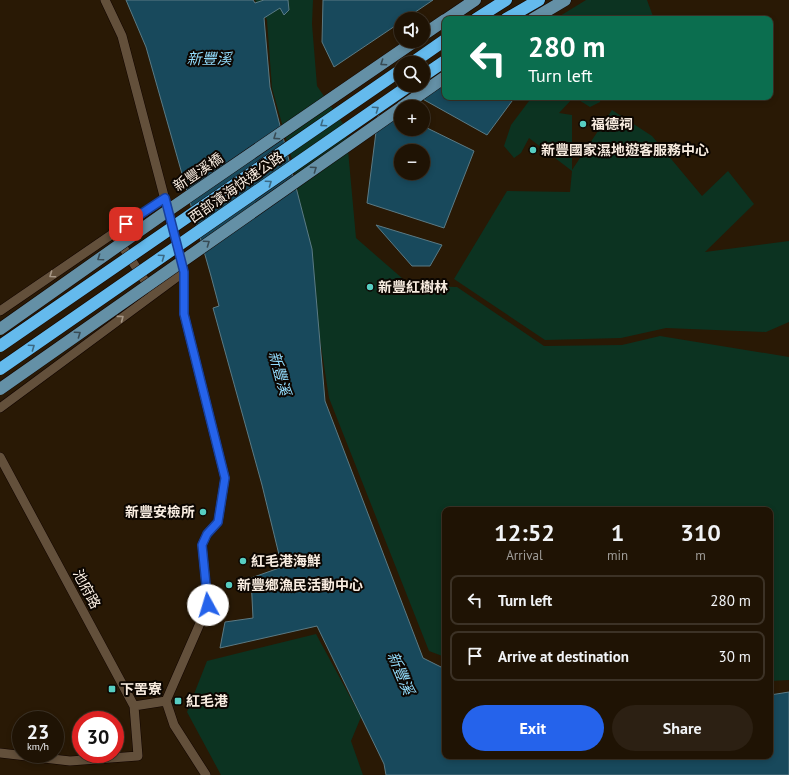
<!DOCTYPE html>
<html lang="en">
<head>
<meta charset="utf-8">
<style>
	body { margin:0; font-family:"PT Sans","Noto Sans TC",sans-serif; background:#2c2013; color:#f1f3f6; height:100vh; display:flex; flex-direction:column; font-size:15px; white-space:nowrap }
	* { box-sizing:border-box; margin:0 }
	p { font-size:13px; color:#a19e9a }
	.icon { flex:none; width:22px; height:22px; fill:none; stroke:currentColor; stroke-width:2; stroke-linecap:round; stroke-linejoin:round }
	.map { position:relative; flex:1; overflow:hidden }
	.details { position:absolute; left:442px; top:507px; width:331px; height:252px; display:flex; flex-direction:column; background:#1f1304; border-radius:8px; box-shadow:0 2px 6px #0003,0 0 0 1px #3c3226 }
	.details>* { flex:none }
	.guide { position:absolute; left:442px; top:16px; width:331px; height:84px; border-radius:8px; box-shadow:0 2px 6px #0003,0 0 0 1px #3c3226; background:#0b6e4f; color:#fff; overflow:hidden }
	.fabs { position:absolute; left:394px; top:12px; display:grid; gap:8px }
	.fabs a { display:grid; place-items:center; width:36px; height:36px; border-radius:50%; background:#1f1304; box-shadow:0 2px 6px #0003,0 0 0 1px #3c3226; font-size:20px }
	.speed { position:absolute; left:12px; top:711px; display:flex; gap:8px; font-size:20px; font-weight:700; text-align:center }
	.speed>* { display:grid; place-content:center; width:52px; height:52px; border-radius:50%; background:#1f1304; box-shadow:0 2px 6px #0003,0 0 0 1px #3c3226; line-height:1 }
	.speed small { font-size:10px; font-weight:400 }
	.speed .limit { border:6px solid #d22; background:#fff; color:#111 }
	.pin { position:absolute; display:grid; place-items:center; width:34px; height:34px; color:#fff; margin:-17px; border-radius:8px; box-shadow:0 2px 6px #0006 }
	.me { position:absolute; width:44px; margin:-22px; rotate:354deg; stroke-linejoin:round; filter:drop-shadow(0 0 3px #0008) }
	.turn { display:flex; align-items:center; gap:14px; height:84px; padding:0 20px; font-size:18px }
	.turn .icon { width:52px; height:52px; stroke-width:2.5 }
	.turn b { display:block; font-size:28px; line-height:34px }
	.eta { display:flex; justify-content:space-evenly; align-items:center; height:68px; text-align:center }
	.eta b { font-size:24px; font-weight:800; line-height:28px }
	.primary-button { display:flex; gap:8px; margin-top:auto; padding:8px 20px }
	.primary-button a { flex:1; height:46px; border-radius:24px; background:#2563eb; color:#fff; font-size:16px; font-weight:800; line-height:46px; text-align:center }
	.primary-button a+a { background:#2c2013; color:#f1f3f6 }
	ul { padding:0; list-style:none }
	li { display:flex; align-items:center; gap:12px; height:50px; margin:0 8px 6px; padding:0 12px; border:2px solid #3c3226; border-radius:8px }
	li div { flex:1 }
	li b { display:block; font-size:15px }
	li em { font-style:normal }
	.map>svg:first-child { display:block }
	.green { fill:#0c3321 }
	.water { fill:#18495c; stroke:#5b7a84; fill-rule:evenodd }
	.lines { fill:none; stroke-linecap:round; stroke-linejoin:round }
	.street-casing { stroke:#110400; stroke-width:10 }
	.primary-casing { stroke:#110400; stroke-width:13 }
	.highway-casing { stroke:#110400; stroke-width:13 }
	.street { stroke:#63503b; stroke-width:9 }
	.primary { stroke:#6490a6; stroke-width:12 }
	.highway { stroke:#64baed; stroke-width:12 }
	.primary-bridge-casing { stroke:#110400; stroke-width:13; stroke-linecap:butt }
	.highway-bridge-casing { stroke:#110400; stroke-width:13; stroke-linecap:butt }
	.primary-bridge { stroke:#6490a6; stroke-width:12 }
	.highway-bridge { stroke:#64baed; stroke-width:12 }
	.oneway { stroke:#384b54 }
	.oneway2 { stroke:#3c6983 }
	.oneway3 { stroke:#a69685 }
	.route-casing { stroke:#184099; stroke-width:10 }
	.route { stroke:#2563eb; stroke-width:7 }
	.poi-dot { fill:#57cec2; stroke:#0c0601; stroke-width:1.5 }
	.labels { text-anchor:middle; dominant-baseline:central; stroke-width:4; stroke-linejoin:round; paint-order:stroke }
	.poi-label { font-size:14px; font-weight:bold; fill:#f8ece0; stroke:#0c0601; text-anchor:start }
	.street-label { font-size:14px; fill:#f8ece0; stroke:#0c0601 }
	.water-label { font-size:15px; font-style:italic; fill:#92dbfb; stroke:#0c0601 }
</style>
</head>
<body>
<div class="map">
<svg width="789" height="775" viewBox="0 0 789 775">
	<rect width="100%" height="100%" fill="#291905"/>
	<path class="green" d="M255,0H313L312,24L317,86L346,128L356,238L411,286L457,287L544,346L622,345L660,336L789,357V680L770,681V510H445V657L429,651L329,398L293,163L272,88L267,20Z
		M586,0H647L654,19H555Z
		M532,97H601L600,102L590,107L574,97L559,113L572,115V170L612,110L652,136L702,196L728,171L754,204L705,252L789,241V322L766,332L666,328L621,338L545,340L454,279L507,191L570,192L572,171L529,138L521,153L514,158L504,146L511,125Z
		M316,634L361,717L351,741L363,775H221L187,712L207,661Z"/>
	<path class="water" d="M126,0H253L255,3L264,0H288L289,10L284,15L280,8L264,18L270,87L312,249L325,401L423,658L445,669V756H770V695L789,692V775H386L384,764L317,626L220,648L225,622L253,618L251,578L282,567L262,485L213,308L219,306L211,276L146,47Z
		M323,0H433L405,19H401V22L334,67L322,42Z
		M445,83V97H515L487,135L419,97Z
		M397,114L401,116V129H423V126L474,151L444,228L367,203L378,116ZM401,151H423V173H401Z
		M376,225L442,245L430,266H412Z"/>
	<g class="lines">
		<g class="street-casing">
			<path id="street" d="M105,0L122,36L184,272V314L225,478L218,522L207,534L202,545L208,605L166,701L174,725L206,775
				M113,232L151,290
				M0,311L165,198
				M0,408L184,272
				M0,457L134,706L166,701
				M0,753L70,761L138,756L134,706"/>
		</g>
		<g class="primary-casing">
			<path id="primary" d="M447,19L475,0
				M533,19L565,0
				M423,35L445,20
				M402,107L445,77"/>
		</g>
		<g class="highway-casing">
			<path id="highway" d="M476,19L506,0
				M506,19L539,0
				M412,63L445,40
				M423,76L445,61"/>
		</g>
		<use href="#street" class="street"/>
		<use href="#primary" class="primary"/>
		<use href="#highway" class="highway"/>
		<g class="primary-bridge-casing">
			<path id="primary-bridge" d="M0,329L166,212L415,41
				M0,389L401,108"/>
		</g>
		<g class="highway-bridge-casing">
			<path id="highway-bridge" d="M0,346L401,70
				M0,369L410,85"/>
		</g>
		<use href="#primary-bridge" class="primary-bridge"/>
		<use href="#highway-bridge" class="highway-bridge"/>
	</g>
	<defs><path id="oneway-chevron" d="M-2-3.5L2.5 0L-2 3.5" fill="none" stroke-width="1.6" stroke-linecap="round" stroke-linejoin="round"/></defs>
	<g class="oneway">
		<use href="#oneway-chevron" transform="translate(383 63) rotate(146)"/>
		<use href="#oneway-chevron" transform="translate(276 137) rotate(146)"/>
		<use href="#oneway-chevron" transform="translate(314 169) rotate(-35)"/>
		<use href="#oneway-chevron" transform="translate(207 243) rotate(-35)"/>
		<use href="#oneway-chevron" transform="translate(100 258) rotate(145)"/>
		<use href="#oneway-chevron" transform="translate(78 334) rotate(-35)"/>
	</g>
	<g class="oneway2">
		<use href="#oneway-chevron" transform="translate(376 109) rotate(-35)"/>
		<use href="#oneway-chevron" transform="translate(323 124) rotate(146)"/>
		<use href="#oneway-chevron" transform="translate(269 183) rotate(-35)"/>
		<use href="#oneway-chevron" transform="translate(162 257) rotate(-35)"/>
		<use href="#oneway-chevron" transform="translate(32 347) rotate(-35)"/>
	</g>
	<g class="oneway3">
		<use href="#oneway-chevron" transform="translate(52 275) rotate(145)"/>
		<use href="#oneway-chevron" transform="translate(121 318) rotate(-37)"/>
	</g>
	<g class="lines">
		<g class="route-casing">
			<path id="route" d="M126,224L165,198L184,272V314L225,478L218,522L207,534L202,545L208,605"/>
		</g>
		<use href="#route" class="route"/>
	</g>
	<g class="poi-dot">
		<circle cx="583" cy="124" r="4"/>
		<circle cx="533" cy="150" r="4"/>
		<circle cx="370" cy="287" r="4"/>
		<circle cx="203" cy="512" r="4"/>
		<circle cx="243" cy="561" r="4"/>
		<circle cx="229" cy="585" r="4"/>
		<rect x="108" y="685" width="8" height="8" rx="2"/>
		<rect x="174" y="697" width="8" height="8" rx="2"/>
	</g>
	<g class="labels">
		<g class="poi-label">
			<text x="591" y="124">福德祠</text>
			<text x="541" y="150">新豐國家濕地遊客服務中心</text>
			<text x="378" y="287">新豐紅樹林</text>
			<text x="195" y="512" text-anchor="end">新豐安檢所</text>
			<text x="251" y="561">紅毛港海鮮</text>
			<text x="237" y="585">新豐鄉漁民活動中心</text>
			<text x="120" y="689">下罟寮</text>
			<text x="186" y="701">紅毛港</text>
		</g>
		<g class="street-label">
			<text transform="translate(198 172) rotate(-34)">新豐溪橋</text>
			<text transform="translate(236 187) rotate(-35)">西部濱海快速公路</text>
			<text transform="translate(87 589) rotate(62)">池府路</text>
		</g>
		<g class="water-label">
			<text x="209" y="58">新豐溪</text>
			<text transform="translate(280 373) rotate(75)">新豐溪</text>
			<text transform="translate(401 673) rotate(67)">新豐溪</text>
		</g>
	</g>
</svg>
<div class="fabs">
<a><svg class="icon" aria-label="sound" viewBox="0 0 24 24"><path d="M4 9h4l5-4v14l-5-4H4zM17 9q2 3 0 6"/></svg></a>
<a><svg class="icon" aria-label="search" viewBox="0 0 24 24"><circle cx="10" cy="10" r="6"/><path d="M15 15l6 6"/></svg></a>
<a>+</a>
<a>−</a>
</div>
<div class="speed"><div>23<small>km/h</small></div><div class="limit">30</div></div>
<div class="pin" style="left:126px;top:224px;background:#d93025"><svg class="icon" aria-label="arrive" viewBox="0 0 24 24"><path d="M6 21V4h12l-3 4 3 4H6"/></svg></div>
<svg class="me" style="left:208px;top:605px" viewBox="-20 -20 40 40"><circle r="19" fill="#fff"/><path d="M0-13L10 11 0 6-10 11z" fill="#2563eb"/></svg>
<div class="guide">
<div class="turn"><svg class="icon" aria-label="left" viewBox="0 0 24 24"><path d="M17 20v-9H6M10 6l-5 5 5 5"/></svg><div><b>280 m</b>Turn left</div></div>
</div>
<section class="details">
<div class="eta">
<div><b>12:52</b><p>Arrival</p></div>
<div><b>1</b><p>min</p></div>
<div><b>310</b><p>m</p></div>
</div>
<ul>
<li><svg class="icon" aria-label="left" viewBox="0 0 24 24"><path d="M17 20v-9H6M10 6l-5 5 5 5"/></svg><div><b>Turn left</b></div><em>280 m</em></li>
<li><svg class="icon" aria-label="arrive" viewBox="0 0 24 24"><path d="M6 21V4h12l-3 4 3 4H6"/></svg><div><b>Arrive at destination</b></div><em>30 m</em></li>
</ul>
<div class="primary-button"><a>Exit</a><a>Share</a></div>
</section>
</div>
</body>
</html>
